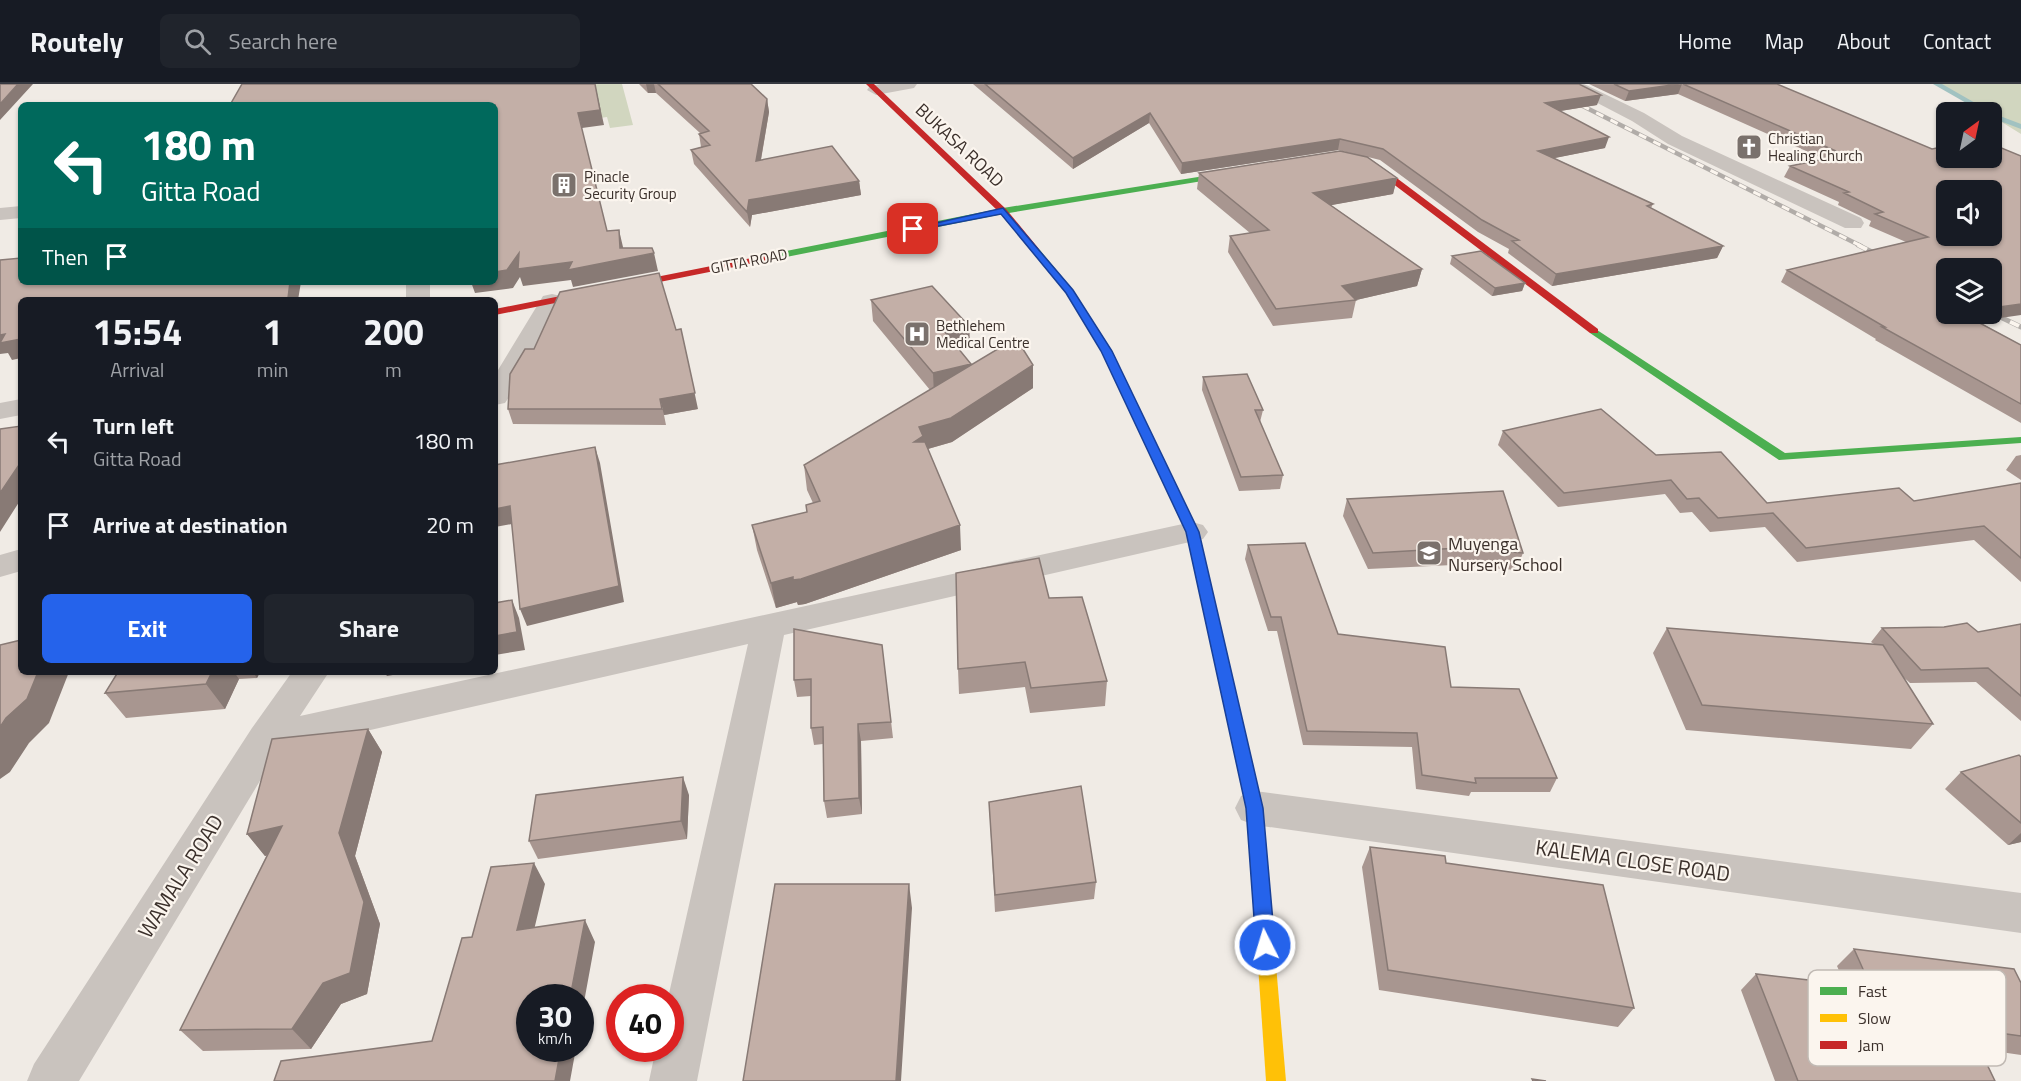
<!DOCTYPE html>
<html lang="en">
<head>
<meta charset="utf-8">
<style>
	body { margin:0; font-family:"Titillium Web",sans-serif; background:#20242c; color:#f1f3f6; height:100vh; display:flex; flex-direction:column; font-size:22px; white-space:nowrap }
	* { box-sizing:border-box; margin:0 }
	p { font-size:20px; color:#9ea1a6 }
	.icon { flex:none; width:33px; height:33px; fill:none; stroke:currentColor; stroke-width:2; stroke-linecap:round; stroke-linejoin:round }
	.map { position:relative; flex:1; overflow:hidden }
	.sheet { position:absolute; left:18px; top:213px; width:480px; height:378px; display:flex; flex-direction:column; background:#171b24; border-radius:9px; box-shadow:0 2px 4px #0004 }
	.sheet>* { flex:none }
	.hud { position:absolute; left:18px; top:18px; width:480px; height:183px; border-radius:9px; box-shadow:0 2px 4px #0004; background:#00695c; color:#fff; overflow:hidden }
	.needle { width:39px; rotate:33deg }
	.buttons { position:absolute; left:1936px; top:18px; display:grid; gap:12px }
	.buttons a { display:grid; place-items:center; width:66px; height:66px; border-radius:9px; background:#171b24; box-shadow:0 2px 4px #0004; font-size:30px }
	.speed { position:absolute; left:516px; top:900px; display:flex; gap:12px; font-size:30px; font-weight:700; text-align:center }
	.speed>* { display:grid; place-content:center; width:78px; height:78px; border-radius:50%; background:#171b24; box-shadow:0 2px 4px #0004; line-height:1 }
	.speed small { font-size:15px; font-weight:400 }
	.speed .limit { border:9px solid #d22; background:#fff; color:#111 }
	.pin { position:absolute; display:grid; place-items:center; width:51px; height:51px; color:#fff; margin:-26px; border-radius:12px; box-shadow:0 3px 9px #0006 }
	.me { position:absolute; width:66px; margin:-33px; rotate:355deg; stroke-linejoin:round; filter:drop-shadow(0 0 4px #0008) }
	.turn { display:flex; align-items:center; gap:21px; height:126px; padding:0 24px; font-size:27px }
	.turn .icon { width:78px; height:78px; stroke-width:2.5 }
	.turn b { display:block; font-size:42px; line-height:51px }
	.then { display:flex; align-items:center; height:57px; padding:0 24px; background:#0003; gap:12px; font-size:22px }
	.eta { display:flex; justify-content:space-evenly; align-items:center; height:102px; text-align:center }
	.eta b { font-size:36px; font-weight:700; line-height:42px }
	.action { display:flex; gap:12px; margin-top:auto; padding:12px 24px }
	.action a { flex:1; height:69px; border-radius:9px; background:#2563eb; color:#fff; font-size:24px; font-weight:700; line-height:69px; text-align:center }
	.action a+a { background:#20242c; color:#f1f3f6 }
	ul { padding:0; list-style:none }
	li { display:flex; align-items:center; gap:18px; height:84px; padding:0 24px }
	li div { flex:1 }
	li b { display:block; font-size:22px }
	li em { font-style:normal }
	header { display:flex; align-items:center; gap:36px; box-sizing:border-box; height:84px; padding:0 30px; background:#171b24; border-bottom:2px solid #363941 }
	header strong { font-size:28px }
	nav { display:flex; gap:33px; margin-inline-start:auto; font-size:21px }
	.search { width:420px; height:54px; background:#20242c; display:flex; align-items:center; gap:15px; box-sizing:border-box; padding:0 21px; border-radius:9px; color:#9ea1a6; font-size:22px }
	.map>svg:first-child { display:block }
	.green { fill:#d1d6bf }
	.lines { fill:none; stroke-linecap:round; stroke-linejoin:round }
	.stream { fill:#a1c2c1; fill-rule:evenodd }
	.street { fill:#c9c3be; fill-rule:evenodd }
	.fast { fill:#4caf50; fill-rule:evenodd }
	.slow { fill:#ffc107; fill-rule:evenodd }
	.jam { fill:#c62828; fill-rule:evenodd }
	.rail-far1-casing { stroke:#b1aca8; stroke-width:4.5 }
	.rail-casing { stroke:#b1aca8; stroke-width:5 }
	.rail-far1 { stroke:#fbf5ee; stroke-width:3; stroke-dasharray:8; stroke-linecap:butt }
	.rail { stroke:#fbf5ee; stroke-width:4; stroke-dasharray:10; stroke-linecap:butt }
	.wall { fill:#a89690 }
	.shaded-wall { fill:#887a75 }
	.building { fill:#c3afa7; stroke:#887a75; stroke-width:1.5; fill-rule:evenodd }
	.route { fill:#2563eb; stroke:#184099; stroke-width:1.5 }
	.labels { text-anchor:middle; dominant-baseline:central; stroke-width:4.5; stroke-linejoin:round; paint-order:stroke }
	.far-poi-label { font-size:15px; fill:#3b302b; stroke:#fbf5ee; text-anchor:start }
	.far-street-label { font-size:15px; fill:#3b302b; stroke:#fbf5ee }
	.street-label { font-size:18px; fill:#3b302b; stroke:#fbf5ee }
	.poi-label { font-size:18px; fill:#3b302b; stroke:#fbf5ee; text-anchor:start }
	.near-street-label { font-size:21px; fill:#3b302b; stroke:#fbf5ee }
	.key { fill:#fbf5ee; stroke:#c1bab4; stroke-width:1.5 }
	.key-label { font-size:16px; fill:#3b302b }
</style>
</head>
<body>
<header>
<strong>Routely</strong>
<div class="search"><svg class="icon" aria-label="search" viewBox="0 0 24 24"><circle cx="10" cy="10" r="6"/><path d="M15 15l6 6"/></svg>Search here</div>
<nav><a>Home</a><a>Map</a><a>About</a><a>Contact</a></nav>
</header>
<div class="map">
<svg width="2021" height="997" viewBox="0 0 2021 997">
	<rect width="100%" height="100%" fill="#f0ebe5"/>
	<path class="green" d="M586,0H622L633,41L610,44L607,33L592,35Z
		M1941,0H2021V50L1992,32V28H1986Z"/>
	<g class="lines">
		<path class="stream" d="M1933,0H1942L1991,28H1982Z
			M1992,29L2021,40V45L1992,34Z"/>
		<path class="street" d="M880,0H917L914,4L876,11L867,6L870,2Z
			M1561,0H1584L1644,29L1682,52L1861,134L1864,139L1861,144H1845L1668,60L1632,37Z
			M21,122V134L0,136V124Z
			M406,198H430V216H406Z
			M552,210L561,212L564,217L509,313L505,319L495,321V291L543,212Z
			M21,315V331L0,335V319Z
			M1192,438L1203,441L1208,448L1203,455L784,551L697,997H649L656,964H670V914H668L748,560L278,667L79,997H27L34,980L252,644L292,588H329L300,632Z
			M21,465V487L0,493V471Z
			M1255,707L2021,809V849L1255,741L1241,736L1235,724L1241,712Z"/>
		<path class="fast" d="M1242,86L1246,88L1245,90L1003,130L766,177L761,174L766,171L1003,124Z
			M1033,165H1039L1073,206L1112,267L1198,448L1263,724L1266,765L1264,770L1258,772L1252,770L1250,765L1247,724L1186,448L1102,267L1066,209L1033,169Z
			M1594,244L1785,369L2021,353V359L1779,376L1590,249V245Z"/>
		<path class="slow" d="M1258,758L1264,760L1266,765L1286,997H1266L1250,765L1252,760Z"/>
		<path class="jam" d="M866,0H874L1006,125L1039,165V169H1033L1000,129Z
			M1353,74H1359L1394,92L1598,245V249H1590L1388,96L1353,78Z
			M766,171L771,174L769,176L495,231V225Z"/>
		<g class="rail-far1-casing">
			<path id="rail-far1" d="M1539,0L1861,162"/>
		</g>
		<g class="rail-casing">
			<path id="rail" d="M1858,161L1884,174
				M1992,229L2021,243"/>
		</g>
		<use href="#rail-far1" class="rail-far1"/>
		<use href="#rail" class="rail"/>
	</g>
	<path class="wall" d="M639,0H751L767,15L769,28L761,76L859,97L861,111L752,131L750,143L694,80L691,66L701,63L699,50L700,49L656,9H648Z
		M973,0H1579L1597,21L1560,27L1605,64L1554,74L1653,120L1651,124L1723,162L1717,174L1552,202L1508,169L1509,165L1478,148L1380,76L1368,73L1397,94L1393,110L1331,121L1422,185L1417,202L1356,216L1352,234L1273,242L1228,168L1230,152L1250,149L1197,105L1199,89L1354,70L1338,66L1181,90L1149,39L1073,85Z
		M1589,0H1777L1932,65L1977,237L2021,261V339L1875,256L1876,255L1781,198L1787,186L1906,158L1869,142L1871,137L1838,121L1839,118L1784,93L1790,82L1824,75L1678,10L1625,17Z
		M1452,172L1525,199L1522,207L1492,212L1450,180Z
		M871,216L969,242L970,263L959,265L971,281H1033V304L952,358L928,365L961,466L805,520L798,521L797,518L776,524L757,466L752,441L807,428L813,419L807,406L804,381L930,306L873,237Z
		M1203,293L1263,326L1260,338L1283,391L1280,405L1239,407L1202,306Z
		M508,325H698L664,331L666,341L513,340Z
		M1503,347L1656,371L1767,419L1914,417L2021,399V498L1974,456L1797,478L1765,443L1710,448L1692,428L1680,429L1665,410L1558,423L1498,361Z
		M2021,371V396L2006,386L2016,372Z
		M1347,415L1523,469L1516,486L1453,481L1368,485L1343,432Z
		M1248,461L1338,550L1451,603L1557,694L1550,708H1471L1469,712L1416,705L1412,663L1303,661L1277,547H1268L1245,475Z
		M1049,514L1107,597L1105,622L1030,629L1025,603L959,610L958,585Z
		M2021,540V637L1976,598L1910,599L1901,591L1933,640L1911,665L1686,646L1653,569L1667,544L1874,560L1871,558L1882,544L1978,548Z
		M882,561L893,654L861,657L862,730L827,734L824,717L823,660L814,661L811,644V612L797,613L794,596Z
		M118,588H260L257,594L239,595L225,625L126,634L105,609Z
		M368,645L382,668L355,772L380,840L367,910L341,920L311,965L203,967L180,946L267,771L265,772L247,750Z
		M2021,673V758L2008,761L1945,705L1961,688Z
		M689,711L687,755L538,775L529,757Z
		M989,718L1096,798L1094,815L995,828Z
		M1370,763L1446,779L1634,924L1618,943L1379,906L1362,783Z
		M1854,865L2021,899V971L1980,965L1995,997H1775L1741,906L1756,890L1845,900L1837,882Z"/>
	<path class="shaded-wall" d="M18,0H33L0,36V20Z
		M595,0L604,41L582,44L578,29Z
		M646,0H654L656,9H648Z
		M1682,0L1678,10L1625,17L1629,7Z
		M1601,11L1597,21L1542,30L1545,19Z
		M767,15L769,28L758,92L756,77Z
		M1150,29L1149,39L1073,85V74Z
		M1609,53L1605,64L1535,78L1538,67Z
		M1340,55L1338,66L1181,90L1182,79Z
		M1397,94L1393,110L1310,125L1313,109Z
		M859,97L861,111L752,131L750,143L747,128L749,116Z
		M619,146L623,163L624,175L654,169L658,187L573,203L571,196L523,202L520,193L513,204L475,209L471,198H495V188L519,169L620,164Z
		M1723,162L1717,174L1552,202L1556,190Z
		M1422,185L1417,202L1352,217L1342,202Z
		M290,198H301L298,216H273Z
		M1525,199L1522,207L1492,212L1495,204Z
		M2021,220V231L1952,241L1960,230H1992V224Z
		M969,242L970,263L945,268L944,247Z
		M681,245L698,325L664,331L660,315Z
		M5,250L21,255V274L12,276L8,269L0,270V251Z
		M971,280L972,302L934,311L933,289Z
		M1033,281V304L952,358L924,366L914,358L919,343Z
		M595,363L600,379L624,518L527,542L520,525Z
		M21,378V415L0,448V409Z
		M510,422L517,439L495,443V425Z
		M960,441L961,466L805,520L798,521L797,518L776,524L771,499Z
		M512,516L519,534L525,566L495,571V552Z
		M38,588H69L49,639L29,659L10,688L0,695V643Z
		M212,588H234L239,595L225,625L206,600Z
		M253,588H260L257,594Z
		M384,588H410L387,592Z
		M858,640L861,657L862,730L859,714Z
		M368,645L382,668L355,772L380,840L367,910L341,920L311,965L292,945L323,899L339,749Z
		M683,693L689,711L687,755L681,737Z
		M282,742L299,764L265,772L247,750Z
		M2021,749V758L2008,761Z
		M534,779L545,800L529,867L517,846Z
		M909,800L912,824L901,997H896Z
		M585,836L595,858L580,940V914H570Z
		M561,964H576L570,997H555Z"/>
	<path class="building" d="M0,0H18L0,20Z
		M242,0H595L600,26L578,29L607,147L619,146L620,164H652L654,169L568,186L572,178L518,185L519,169L507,186L495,188V21H230Z
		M658,0H751L767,15L756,77L832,62L859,97L749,116L747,128L691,66L710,61L699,50L709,47Z
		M985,0H1579L1601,11L1545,19L1609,53L1538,67L1653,120L1647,122L1723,162L1556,190L1512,157L1519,156L1482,136L1383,65L1340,55L1182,79L1150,29L1073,74Z
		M1614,0H1679L1629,7Z
		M1683,0H1777L1932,65L1947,62V74H1992V60L2021,72V220L1992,224V184H1947V230H1963L2021,261V320L1882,243H1885L1787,186L1928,153L1875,130L1883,128L1844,109L1849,108L1790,82L1845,71ZM1947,106H1992V152H1947Z
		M1340,67L1367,73L1397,94L1313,109L1422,185L1342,202L1356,216L1276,225L1230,152L1269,146L1199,89Z
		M1481,167L1525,199L1495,204L1452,172Z
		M21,174V198H290L288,214L273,216H21V255L0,259L5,250L0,251V176Z
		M659,189L676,246L681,245L695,309L660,315L662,325H508L510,290L525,265H534L560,208Z
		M932,202L969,242L944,247L971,280L933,289L871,216Z
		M1016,254L1033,281L951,334L919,343L923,352L914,358H925L960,441L801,495L793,496V493L771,499L752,441L807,428L806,421L820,417L804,381Z
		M1247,290L1263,326H1255L1283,391L1241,393L1203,293Z
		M1601,325L1656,371L1721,368L1767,419L1899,404L1914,417L2021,399V474L1984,442L1806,464L1773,429L1718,434L1699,414L1687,415L1671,396L1564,409L1503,347Z
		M21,342V378L0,409V345Z
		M595,363L619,502L520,525L510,422L495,425V381Z
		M1503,407L1523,469L1459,464L1373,469L1347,415Z
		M1305,459L1338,550L1445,563L1451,603L1519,605L1557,694H1475L1476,699L1422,691L1417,649L1307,647L1281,533H1271L1248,461Z
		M1039,474L1049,514L1082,513L1107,597L1031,604L1025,578L958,585L956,489Z
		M512,516L517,548L495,552V519Z
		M1967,539L1978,548L2021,540V612L1988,584L1921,586L1882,544L1944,543Z
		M1667,544L1883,561L1933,640L1702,621Z
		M794,545L882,561L891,638L858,640L859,714L824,717L823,643L811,644V595L794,596Z
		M21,556V588H38L27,615L6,634L0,643V561Z
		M118,588H212L206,600L105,609Z
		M368,645L339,749L364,818L350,889L323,899L292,945L180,946L282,742L247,750L272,655Z
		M2019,671L2021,673V739L1961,688Z
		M683,693L681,737L529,757L536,711Z
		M1081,702L1096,798L995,811L989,718Z
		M1370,763L1445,772L1446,779L1603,801L1634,924L1388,886Z
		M534,779L517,846L585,836L570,914H530V964H561L555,997H274L281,977L432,957L462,854L472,853L491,783Z
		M775,800H909L896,997H743Z
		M1854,865L2014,885L2021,899V952L1970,945L1995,997H1798L1756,890L1871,903Z
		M1532,995L1546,997H1533Z"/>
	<path class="route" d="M1003,124L1073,206L1112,267L1199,448L1263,724L1275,861L1272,867L1265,869L1259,867L1256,861L1246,724L1186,448L1101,267L1066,209L1001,130L913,147L909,145Z"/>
	<defs>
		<g id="church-square" transform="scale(1.35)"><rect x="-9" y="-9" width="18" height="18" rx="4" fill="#7a716c" stroke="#fbf5ee"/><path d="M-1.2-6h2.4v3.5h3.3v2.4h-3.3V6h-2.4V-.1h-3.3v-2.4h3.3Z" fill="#fff"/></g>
		<g id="building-square" transform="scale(1.35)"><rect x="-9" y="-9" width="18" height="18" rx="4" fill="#7a716c" stroke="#fbf5ee"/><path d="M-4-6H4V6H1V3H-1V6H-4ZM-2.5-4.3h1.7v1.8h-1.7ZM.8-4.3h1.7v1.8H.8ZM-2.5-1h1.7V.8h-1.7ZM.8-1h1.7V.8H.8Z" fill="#fff"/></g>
		<g id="hospital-square" transform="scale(1.35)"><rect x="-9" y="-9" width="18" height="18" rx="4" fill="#7a716c" stroke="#fbf5ee"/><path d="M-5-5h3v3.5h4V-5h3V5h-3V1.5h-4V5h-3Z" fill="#fff"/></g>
		<g id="school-square" transform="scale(1.35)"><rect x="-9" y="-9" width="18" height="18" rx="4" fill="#7a716c" stroke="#fbf5ee"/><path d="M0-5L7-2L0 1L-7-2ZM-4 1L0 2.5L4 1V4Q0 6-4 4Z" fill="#fff"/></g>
	</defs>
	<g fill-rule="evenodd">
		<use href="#church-square" x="1749" y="63"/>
		<use href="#building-square" x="564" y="101"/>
		<use href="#hospital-square" x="917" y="250"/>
		<use href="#school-square" x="1429" y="469"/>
	</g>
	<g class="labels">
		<g class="far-poi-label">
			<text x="1768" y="54">Christian<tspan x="1768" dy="17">Healing Church</tspan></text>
			<text x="584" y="92">Pinacle<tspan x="584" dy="17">Security Group</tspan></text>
			<text x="936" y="241">Bethlehem<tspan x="936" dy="17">Medical Centre</tspan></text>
		</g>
		<g class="far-street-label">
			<text transform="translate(749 177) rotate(-11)">GITTA ROAD</text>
		</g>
		<g class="street-label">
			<text transform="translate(960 61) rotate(43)">BUKASA ROAD</text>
		</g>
		<g class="poi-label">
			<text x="1448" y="459">Muyenga<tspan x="1448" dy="21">Nursery School</tspan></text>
		</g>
		<g class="near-street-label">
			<text transform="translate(1633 776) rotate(8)">KALEMA CLOSE ROAD</text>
			<text transform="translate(180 792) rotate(-58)">WAMALA ROAD</text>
		</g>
	</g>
	<rect x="1808" y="886" width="198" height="96" rx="9" class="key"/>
	<rect x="1820" y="903" width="27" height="8" fill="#4caf50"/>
	<rect x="1820" y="930" width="27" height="8" fill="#ffc107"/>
	<rect x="1820" y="957" width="27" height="8" fill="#c62828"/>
	<g class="key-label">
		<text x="1858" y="913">Fast</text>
		<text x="1858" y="940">Slow</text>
		<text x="1858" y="967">Jam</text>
	</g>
</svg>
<div class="buttons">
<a><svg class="needle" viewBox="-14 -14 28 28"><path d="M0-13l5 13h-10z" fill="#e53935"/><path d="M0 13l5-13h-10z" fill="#9ea1a6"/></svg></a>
<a><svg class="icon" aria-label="sound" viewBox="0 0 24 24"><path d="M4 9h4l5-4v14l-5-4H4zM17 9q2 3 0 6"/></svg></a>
<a><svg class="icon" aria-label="layers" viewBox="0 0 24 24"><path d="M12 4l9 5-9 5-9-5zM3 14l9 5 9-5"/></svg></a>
</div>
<div class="speed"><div>30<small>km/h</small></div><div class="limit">40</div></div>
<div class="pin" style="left:913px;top:145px;background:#d93025"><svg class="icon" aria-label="arrive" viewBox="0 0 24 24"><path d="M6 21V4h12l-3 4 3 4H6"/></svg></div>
<svg class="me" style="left:1265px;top:861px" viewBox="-20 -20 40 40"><circle r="17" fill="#2563eb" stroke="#fff" stroke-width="3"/><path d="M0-11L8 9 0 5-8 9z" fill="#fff"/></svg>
<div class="hud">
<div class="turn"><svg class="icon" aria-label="left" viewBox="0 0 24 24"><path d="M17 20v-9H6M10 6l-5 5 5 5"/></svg><div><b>180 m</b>Gitta Road</div></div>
<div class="then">Then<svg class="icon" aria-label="arrive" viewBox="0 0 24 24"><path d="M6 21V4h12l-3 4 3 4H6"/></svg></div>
</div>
<section class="sheet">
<div class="eta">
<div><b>15:54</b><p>Arrival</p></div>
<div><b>1</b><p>min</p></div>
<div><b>200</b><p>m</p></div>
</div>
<ul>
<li><svg class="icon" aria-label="left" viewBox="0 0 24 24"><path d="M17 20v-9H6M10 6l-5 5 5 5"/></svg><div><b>Turn left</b><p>Gitta Road</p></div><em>180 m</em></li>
<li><svg class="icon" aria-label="arrive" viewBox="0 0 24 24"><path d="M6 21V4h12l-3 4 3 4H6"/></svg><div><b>Arrive at destination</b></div><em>20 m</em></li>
</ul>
<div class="action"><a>Exit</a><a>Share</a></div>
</section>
</div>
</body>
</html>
